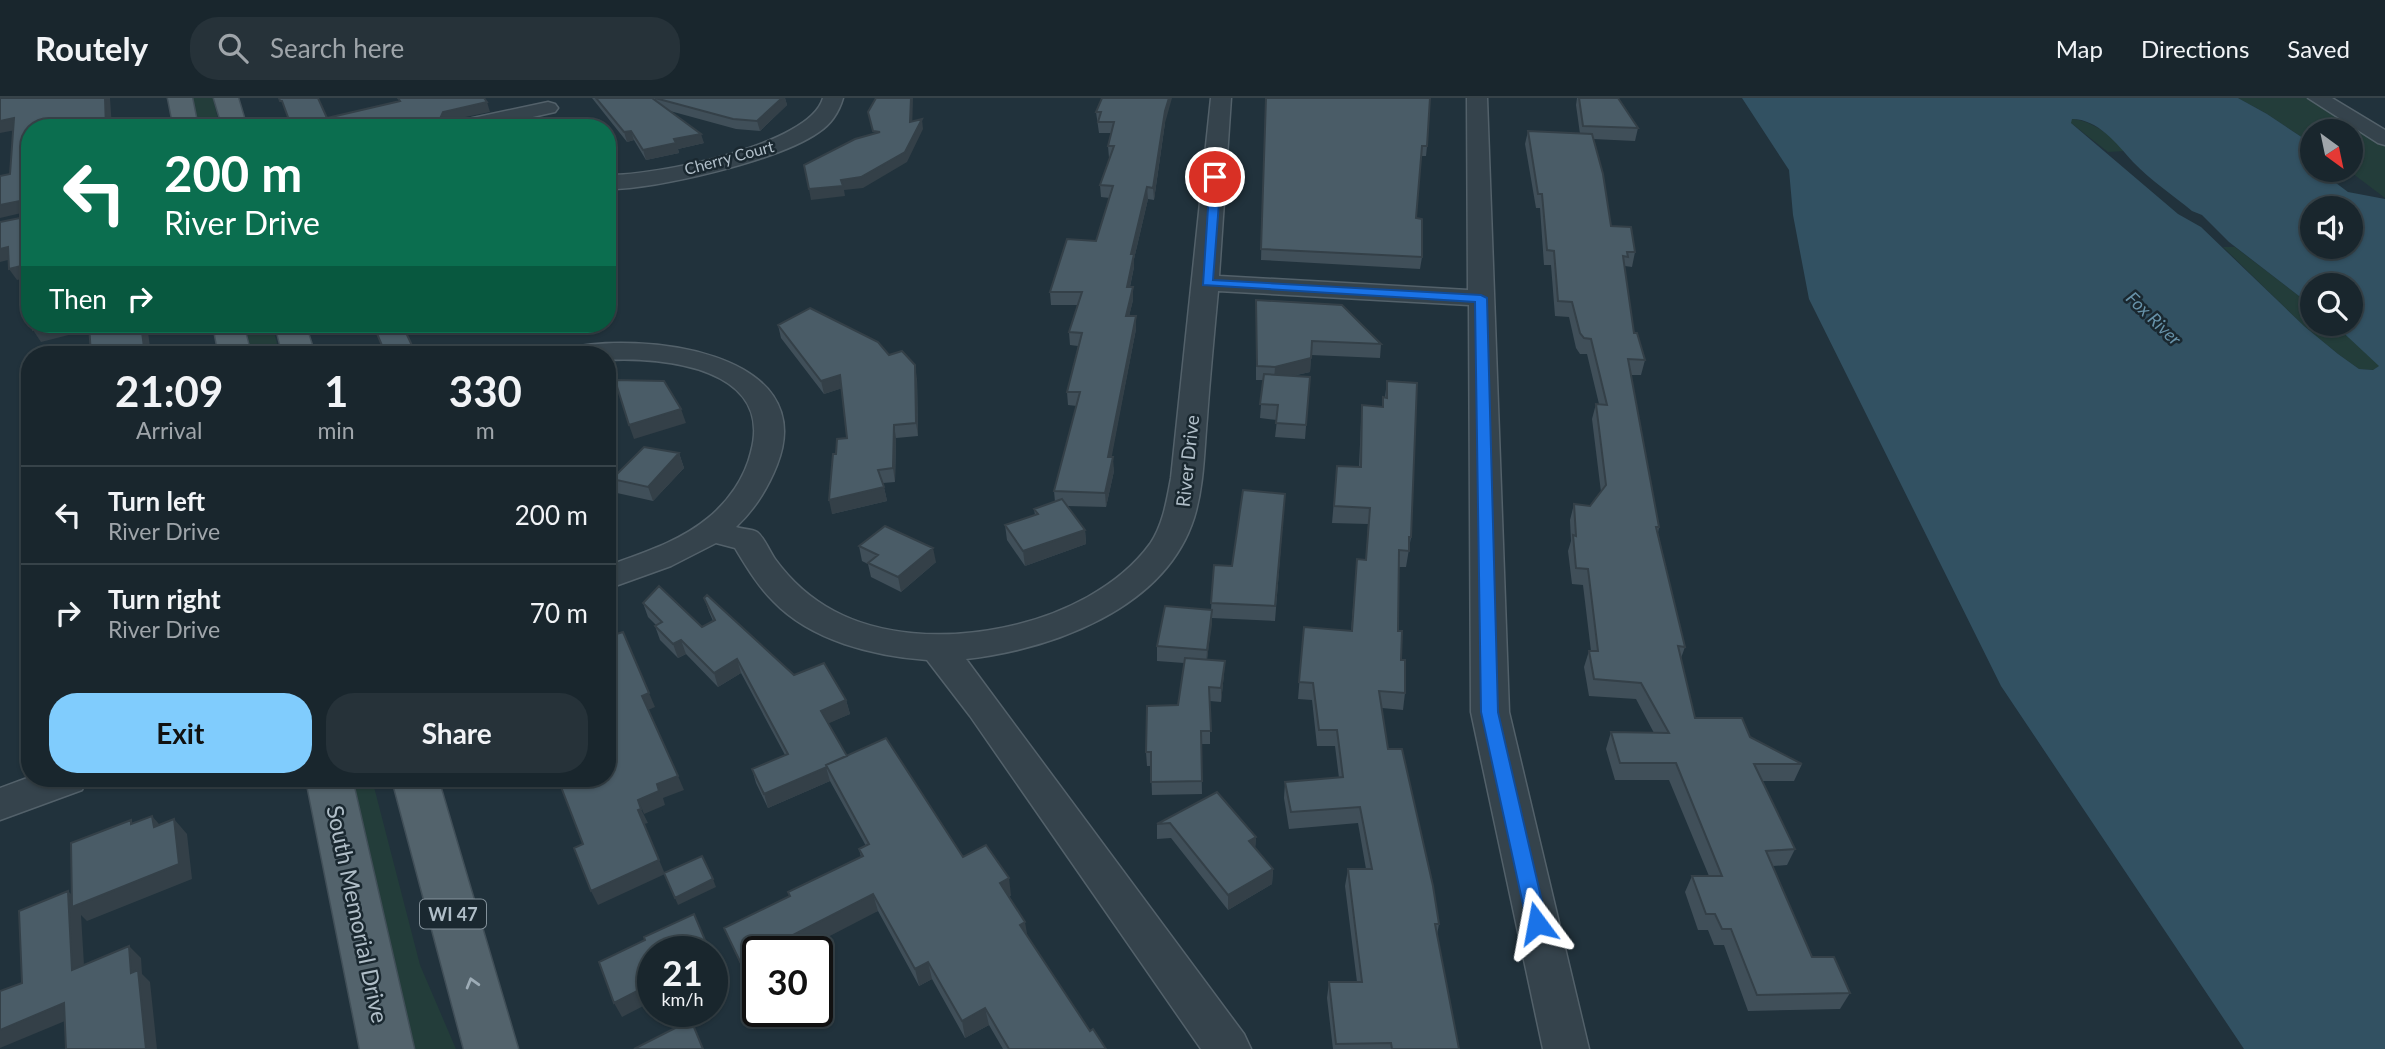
<!DOCTYPE html>
<html lang="en">
<head>
<meta charset="utf-8">
<style>
	body { margin:0; font-family:Lato,sans-serif; background:#263239; color:#f1f3f6; height:100vh; display:flex; flex-direction:column; font-size:26px; white-space:nowrap }
	* { box-sizing:border-box; margin:0 }
	p { font-size:23px; color:#9fa5aa }
	.icon { flex:none; width:38px; height:38px; fill:none; stroke:currentColor; stroke-width:2; stroke-linecap:round; stroke-linejoin:round }
	.map { position:relative; flex:1; overflow:hidden }
	.details { position:absolute; left:21px; top:248px; width:595px; height:441px; display:flex; flex-direction:column; background:#19262d; border-radius:28px; box-shadow:0 2px 5px #0004,0 0 0 2px #374349 }
	.details>* { flex:none }
	.hud { position:absolute; left:21px; top:21px; width:595px; height:214px; border-radius:28px; box-shadow:0 2px 5px #0004,0 0 0 2px #374349; background:#0b6e4f; color:#fff; overflow:hidden }
	.needle { width:46px; rotate:147deg }
	.controls { position:absolute; left:2300px; top:21px; display:grid; gap:14px }
	.controls a { display:grid; place-items:center; width:63px; height:63px; border-radius:50%; background:#19262d; box-shadow:0 2px 5px #0004,0 0 0 2px #374349; font-size:35px }
	.speed { position:absolute; left:637px; top:838px; display:flex; gap:14px; font-size:35px; font-weight:700; text-align:center }
	.speed>* { display:grid; place-content:center; width:91px; height:91px; border-radius:50%; background:#19262d; box-shadow:0 2px 5px #0004,0 0 0 2px #374349; line-height:1 }
	.speed small { font-size:18px; font-weight:400 }
	.speed .limit { border:4px solid #111; border-radius:10px; background:#fff; color:#111 }
	.pin { position:absolute; display:grid; place-items:center; width:60px; height:60px; color:#fff; margin:-30px; border:4px solid #fff; border-radius:50%; box-shadow:0 2px 7px #0007 }
	.me { position:absolute; width:77px; margin:-38px; rotate:347deg; stroke-linejoin:round; filter:drop-shadow(0 0 5px #0008) }
	.turn { display:flex; align-items:center; gap:24px; height:147px; padding:0 28px; font-size:32px }
	.turn .icon { width:91px; height:91px; stroke-width:2.5 }
	.turn b { display:block; font-size:49px; line-height:60px }
	.then { display:flex; align-items:center; height:66px; padding:0 28px; background:#0003; gap:14px; font-size:26px }
	.eta { display:flex; justify-content:space-evenly; align-items:center; height:119px; text-align:center }
	.eta b { font-size:42px; font-weight:700; line-height:49px }
	.button { display:flex; gap:14px; margin-top:auto; padding:14px 28px }
	.button a { flex:1; height:80px; border-radius:28px; background:#80ccfd; color:#111; font-size:28px; font-weight:700; line-height:80px; text-align:center }
	.button a+a { background:#263239; color:#f1f3f6 }
	ul { padding:0; list-style:none }
	li { display:flex; align-items:center; gap:21px; height:98px; padding:0 28px; border-top:2px solid #374349 }
	li div { flex:1 }
	li b { display:block; font-size:26px }
	li em { font-style:normal }
	header { display:flex; align-items:center; gap:42px; box-sizing:border-box; height:98px; padding:0 35px; background:#19262d; border-bottom:2px solid #374349 }
	header strong { font-size:33px }
	nav { display:flex; gap:38px; margin-inline-start:auto; font-size:24px }
	.search { width:490px; height:63px; background:#263239; display:flex; align-items:center; gap:18px; box-sizing:border-box; padding:0 24px; border-radius:28px; color:#9fa5aa; font-size:26px }
	.map>svg:first-child { display:block }
	.green { fill:#233d3a }
	.water { fill:#325162; fill-rule:evenodd }
	.lines { fill:none; stroke-linecap:round; stroke-linejoin:round }
	.minor-casing { stroke:#53616a; stroke-width:3 }
	.major-casing { stroke:#414f58; stroke-width:3 }
	.minor { fill:#35434c; fill-rule:evenodd }
	.major { fill:#53636c; fill-rule:evenodd }
	.wall { fill:#404f59 }
	.shaded-wall { fill:#344048 }
	.building { fill:#4a5c67; stroke:#344048; stroke-width:2 }
	.oneway { stroke:#9dacb6 }
	.route { fill:#1a73e8; stroke:#114b97; stroke-width:2 }
	.labels { text-anchor:middle; dominant-baseline:central; stroke-width:5; stroke-linejoin:round; paint-order:stroke }
	.far-street-label { font-size:16px; fill:#b0bec8; stroke:#1a2830 }
	.far-water-label { font-size:18px; font-style:italic; fill:#6792a9; stroke:#1a2830 }
	.shield { fill:#1a2830; stroke:#83919a; stroke-width:2 }
	.shield-label { font-size:18px; font-weight:bold; fill:#b0bec8 }
	.street-label { font-size:19px; fill:#b0bec8; stroke:#1a2830 }
	.near-street-label { font-size:23px; fill:#b0bec8; stroke:#1a2830 }
</style>
</head>
<body>
<header>
<strong>Routely</strong>
<div class="search"><svg class="icon" aria-label="search" viewBox="0 0 24 24"><circle cx="10" cy="10" r="6"/><path d="M15 15l6 6"/></svg>Search here</div>
<nav><a>Map</a><a>Directions</a><a>Saved</a></nav>
</header>
<div class="map">
<svg width="2385" height="951" viewBox="0 0 2385 951">
	<rect width="100%" height="100%" fill="#21323c"/>
	<path class="green" d="M192,0H213L220,30H199Z
		M2238,0H2318L2385,41V100L2348,72H2350V33H2312V46L2267,16Z
		M2071,21C2089,21 2115,39 2125,53L2108,54L2071,25Z
		M2223,149H2235L2312,208V226H2334L2380,268L2373,272L2359,271L2338,256L2304,228Z
		M245,226H272L280,257H252Z
		M350,681H372L420,867L456,951H415Z"/>
	<path class="water" d="M1742,0H2238L2267,16L2312,46V72H2333L2324,76L2348,94L2385,101V951H2244L2001,588L1809,201L1793,117L1789,72ZM2072,21C2098,21 2117,46 2133,64C2150,82 2173,97 2192,113L2202,117L2229,144L2312,208V187H2350V226H2334L2379,268L2373,272L2359,271L2338,256L2304,228L2201,129L2178,116L2071,25ZM2312,110H2350V149H2312Z"/>
	<g class="lines">
		<g class="minor-casing">
			<path id="minor" d="M823,0H843C839,14 831,26 819,34C780,62 655,92 607,91V77C653,78 810,48 823,0Z
				M1211,0H1231L1219,178L1468,192L1467,0H1487L1509,614L1589,951H1543L1471,614L1469,207L1218,193C1214,236 1210,278 1207,320C1204,353 1204,388 1194,420C1165,511 1052,551 966,561L1244,936L1251,951H1201L970,618L927,562C874,558 811,543 773,503C757,487 746,468 735,450L716,445L671,468L607,491V468C642,455 679,444 708,420C729,403 745,379 751,354C774,270 664,259 607,262V257H561L565,251C638,233 822,252 777,367C768,390 754,412 736,429C742,431 752,431 757,434C764,439 770,454 775,461C791,483 810,500 834,513C925,562 1088,531 1150,446C1163,427 1167,402 1171,380Z
				M2308,0H2332L2385,32V47L2378,45Z
				M548,4L555,6L558,10L555,14L484,30H444L447,26L454,24Z
				M30,679V681H87L82,692L0,722V690Z"/>
		</g>
		<g class="major-casing">
			<path id="major" d="M168,0H192L198,30H174Z
				M214,0H238L247,30H223Z
				M213,226H243L251,257H219Z
				M275,226H305L315,257H283Z
				M306,681H352L414,951H360Z
				M392,681H438L518,951H464Z"/>
		</g>
		<use href="#minor" class="minor"/>
		<use href="#major" class="major"/>
	</g>
	<path class="wall" d="M592,0H785L787,7L760,33L736,31L670,13L704,45L678,51L679,55L646,62L634,42L627,44Z
		M1266,0L1427,48L1426,58H1421L1416,120L1422,159L1420,171L1261,162Z
		M1577,0H1618L1638,30L1635,43L1593,41L1611,128L1635,154L1632,169L1625,168V170L1634,235L1645,262L1641,277H1631L1659,429L1658,435L1685,549L1681,560L1695,620L1750,639L1802,666L1794,683H1762L1795,751L1787,767L1773,768L1812,859L1850,895L1840,911L1748,913L1724,847H1714L1708,832H1698L1685,794L1692,778H1709L1669,682H1615L1606,651L1611,634L1654,635L1636,601L1589,598L1584,569L1589,553H1591L1583,487L1572,486L1568,453L1571,443L1570,422L1574,406L1590,408L1601,394L1592,321L1596,306H1599L1587,256H1580L1576,250L1569,219L1555,218L1551,167H1544L1540,110H1536L1525,46L1528,33L1580,36L1576,7Z
		M1096,14L1165,25L1154,102L1148,101L1134,161V169L1130,189L1133,202L1129,218H1136V231L1111,359L1114,373L1106,409L1067,408L1085,432L1086,446L1025,468L1007,442L1005,427L1035,417L1034,411L1055,404L1054,393L1077,308L1068,307L1067,294L1078,248L1070,247L1069,234L1078,207H1051L1050,194L1096,143L1110,100L1101,99L1100,87L1110,60H1109L1108,48L1111,35H1099Z
		M1256,202L1381,246L1380,260L1311,257L1310,274L1292,278L1310,279L1305,341L1275,339L1277,322L1260,320L1263,282H1256Z
		M778,227L889,257L917,281L918,338L896,340L895,384L883,385L887,403L832,416L836,356L847,340L842,290L824,296L781,240Z
		M1387,283L1411,439L1406,469H1399L1398,533L1405,595L1403,612L1382,610L1388,651L1439,826L1437,837L1459,951H1333L1327,900L1329,884H1357L1345,788L1348,771H1366L1358,725L1289,731L1284,700L1285,684L1339,680L1335,648H1317L1312,602L1298,601L1304,529L1351,533L1357,461L1366,462L1368,426L1332,425L1337,368L1359,369L1361,323L1362,307L1382,309L1383,299H1385Z
		M679,355L684,370L653,403L617,395L612,381Z
		M1285,396L1275,523L1212,520L1207,562L1224,576L1221,604L1210,603V646H1201L1202,696L1152,697L1151,668H1147L1146,654L1178,607L1184,565L1157,563V548L1211,512L1214,467L1232,468Z
		M859,448L936,464L901,494L871,479L868,466L862,463Z
		M704,500L794,577L846,602L850,616L828,625L847,658L963,759L1011,797L1009,799L1027,838L1090,933L1106,951H1003L989,927L965,940L932,881L919,888L878,813L758,854V904L724,830L790,798L861,759L859,751L866,748L830,683L768,710L756,685L752,671L785,657L741,575L718,589L686,556L678,560L660,542L655,528L656,527L648,519L643,505L702,529L713,523L709,514Z
		M1217,694L1256,739L1255,750L1273,771L1272,786L1228,812L1171,740L1157,741V726Z"/>
	<path class="shaded-wall" d="M105,0H110L112,30H106Z
		M782,0H785L787,7L760,33L757,23Z
		M911,0H913L912,34L910,24Z
		M1169,0H1172L1165,25L1154,102L1153,90L1165,13Z
		M487,4L490,14L446,23H439L443,14Z
		M14,20L21,31L0,35V23Z
		M922,21L923,31L907,64L863,90L844,92L845,98L811,102L809,91L841,82Z
		M631,33L634,42L627,44L624,34Z
		M701,36L704,45L678,51L679,55L646,62L643,52L674,41Z
		M1147,89L1148,101L1134,161V169L1127,202V189L1131,156Z
		M25,102L30,113L0,120V107Z
		M8,149L16,160L0,164V151Z
		M29,166L30,179L17,182L9,171Z
		M1133,189V202L1126,231V218Z
		M1136,218V231L1109,373L1108,359Z
		M59,226H93L96,230L41,244L33,232Z
		M141,226H147L151,257H145Z
		M1311,260L1310,274L1274,282L1275,269Z
		M915,267L917,281L918,338L916,325Z
		M840,277L843,290L824,296L821,283Z
		M681,311L686,325L634,341L629,327Z
		M894,327L896,340L895,384L893,370Z
		M679,355L684,370L653,403L648,389Z
		M1113,359L1114,373L1106,409L1105,395Z
		M884,389L887,403L832,416L829,402Z
		M1085,432L1086,446L1025,468L1023,453Z
		M933,450L936,464L901,494L898,479Z
		M1212,512V527L1206,567L1207,552Z
		M681,542L686,556L678,560L673,546Z
		M737,561L741,575L718,589L714,575Z
		M1225,563L1224,576L1221,604V590Z
		M649,595L655,609L648,612L642,598Z
		M846,602L850,616L825,627L821,613Z
		M826,669L830,683L768,710L764,696Z
		M678,678L684,692L663,700L665,707L644,716L638,702L657,686Z
		M641,711L648,725L644,726L665,776L598,807L591,793L638,712Z
		M152,718L165,733L154,729Z
		M174,721L187,736L192,781L87,823L81,817L85,884L72,872L68,793L80,805Z
		M1256,739L1255,754L1249,743Z
		M1273,771L1272,786L1228,812V797Z
		M1009,780L1011,797L1003,802L1000,785Z
		M713,781L716,789L678,807L675,800Z
		M873,796L878,813L799,854L793,837Z
		M1025,824L1028,841L1020,827Z
		M129,848L141,860L142,876L150,884L157,951H146L131,875Z
		M712,859L718,871L712,874Z
		M928,864L932,881L919,888L915,871Z
		M653,885V903L622,919L614,905Z
		M817,886L822,900L817,902Z
		M64,905L77,918L0,950V932Z
		M985,910L989,927L965,940L962,923Z
		M763,914H796L769,928Z"/>
	<path class="building" d="M0,0H105L106,30H30V180L29,166L9,171L8,149L0,151V124L25,119V102L0,107V78L10,76L14,20L0,23Z
		M279,0H318L327,20L400,3L398,0H484L487,4L443,14L439,23H481L496,20L502,30H292L282,3H280Z
		M596,0H652L701,36L674,41L676,45L643,52L631,33L624,34Z
		M655,0H782L757,23L733,21Z
		M876,0H911L910,24L922,21L905,54L861,79L841,82L843,88L809,91L804,67L855,41L880,34L873,33L868,14Z
		M1102,0H1169L1165,13L1153,90L1147,89L1131,156H1134L1127,189H1133L1126,218H1136L1108,359H1113L1105,395L1054,393L1080,294H1067L1082,235L1069,234L1082,194H1050L1067,141L1096,143L1113,88L1100,87L1114,48H1108L1114,24H1098L1101,14H1096Z
		M1266,0H1430L1427,48H1422L1416,120L1422,121V159L1261,151Z
		M1579,0H1618L1638,30L1583,28Z
		M1528,33L1592,36L1603,76L1611,128L1631,129L1635,154H1627L1628,159L1623,158L1634,235H1637L1645,262L1628,261L1659,429H1656L1685,549L1678,548L1695,620H1742L1750,639L1802,666H1754L1795,751L1766,753L1812,859H1834L1850,895L1757,897L1731,831H1722L1715,816H1706L1692,778H1722L1676,665H1620L1611,634L1669,635L1641,585L1594,581L1589,553H1598L1588,471L1576,470L1573,437L1576,438L1574,406L1590,408L1606,387L1596,306L1607,307L1591,241L1584,240L1580,235L1572,204L1558,203L1554,153L1547,152L1542,96H1538Z
		M1256,202L1342,207L1381,246L1312,243L1311,260L1275,269L1257,268Z
		M810,210L878,244L889,257L902,253L915,267L916,325L894,327L893,370L878,372L884,389L829,402L833,356H836L837,341L847,340L840,277L821,283L778,227Z
		M33,226H59L33,232Z
		M89,226H141L145,257H91Z
		M396,226H402L415,254L406,257H386L375,231Z
		M1264,276L1310,279L1306,327L1276,325L1278,307L1260,306Z
		M615,282L664,283L681,311L629,327Z
		M1387,283L1417,285L1411,439H1409V453L1399,452L1398,533H1402L1401,562H1405V595L1379,593L1388,651H1402L1433,788L1439,826H1435L1459,951H1392L1391,945L1336,946L1329,884H1362L1348,771H1372L1360,709L1291,714L1285,684L1343,679L1337,632H1319L1313,585L1299,584L1304,529L1352,533L1357,461L1366,462L1370,410L1334,408L1337,368L1361,369L1362,307L1383,309V299L1387,300Z
		M644,349L679,355L648,389L612,381Z
		M1243,392L1285,396L1275,508L1211,505L1214,467L1232,468Z
		M1062,401L1085,432L1023,453L1005,427L1038,416L1034,411Z
		M885,428L933,450L898,479L868,465L878,457L859,448Z
		M659,488L702,529L715,522L704,500L707,497L794,577L824,565L846,602L821,613L847,658L826,667L827,669L764,696L752,671L788,656L737,561L714,575L681,542L673,546L655,528L662,524L643,505Z
		M1165,508L1212,512L1207,552L1157,548Z
		M623,534L649,595L642,598L678,678L657,686L659,693L638,702L641,711L638,712L659,762L591,793L574,750L583,746L558,681H607V539Z
		M1185,560L1225,563L1221,590L1209,589L1211,633H1201L1202,683L1151,684V654H1146L1147,608L1178,607Z
		M886,640L963,759L986,747L1009,780L1000,785L1025,824L1020,827L1090,933L1093,931L1106,951H1009L985,910L962,923L928,864L915,871L873,796L793,837L801,854H758V901L724,830L790,798L788,794L863,758L859,751L869,746L826,667Z
		M1217,694L1256,739L1249,743L1273,771L1228,797L1170,725L1157,726Z
		M152,718L154,729L174,721L179,766L72,809L71,745L131,722V726Z
		M702,758L713,781L675,800L664,775Z
		M68,793L72,872L129,848L131,875L138,872L146,951H66L64,905L0,932V893L22,885L19,813Z
		M694,816L710,854H653V885L614,905L599,864L645,842L644,839Z
		M691,922L703,951H634Z"/>
	<defs><path id="oneway-chevron" d="M-2-3.5L2.5 0L-2 3.5" fill="none" stroke-width="1.6" stroke-linecap="round" stroke-linejoin="round" transform="scale(1.75)"/></defs>
	<use class="oneway" href="#oneway-chevron" transform="translate(472 885) rotate(-106)"/>
	<path class="route" d="M1215,76L1221,79L1213,182L1481,197L1487,200L1498,614L1547,825L1544,831L1537,834L1530,831L1527,825L1481,614L1475,204L1203,187L1210,79Z"/>
	<g class="labels">
		<g class="far-street-label">
			<text transform="translate(729 59) rotate(-15)">Cherry Court</text>
		</g>
		<g class="far-water-label">
			<text transform="translate(2154 220) rotate(44)">Fox River</text>
		</g>
		<rect class="shield" x="420" y="801.5" width="66" height="29" rx="5"/>
		<g class="shield-label">
			<text x="453" y="816">WI 47</text>
		</g>
		<g class="street-label">
			<text transform="translate(1187 363) rotate(-84)">River Drive</text>
		</g>
		<g class="near-street-label">
			<text transform="translate(358 816) rotate(78)">South Memorial Drive</text>
		</g>
	</g>
</svg>
<div class="controls">
<a><svg class="needle" viewBox="-14 -14 28 28"><path d="M0-13l5 13h-10z" fill="#e53935"/><path d="M0 13l5-13h-10z" fill="#9fa5aa"/></svg></a>
<a><svg class="icon" aria-label="sound" viewBox="0 0 24 24"><path d="M4 9h4l5-4v14l-5-4H4zM17 9q2 3 0 6"/></svg></a>
<a><svg class="icon" aria-label="search" viewBox="0 0 24 24"><circle cx="10" cy="10" r="6"/><path d="M15 15l6 6"/></svg></a>
</div>
<div class="speed"><div>21<small>km/h</small></div><div class="limit">30</div></div>
<div class="pin" style="left:1215px;top:79px;background:#d93025"><svg class="icon" aria-label="arrive" viewBox="0 0 24 24"><path d="M6 21V4h12l-3 4 3 4H6"/></svg></div>
<svg class="me" style="left:1537px;top:825px" viewBox="-20 -20 40 40"><path d="M0-17L14 15 0 8-14 15z" fill="#1a73e8" stroke="#fff" stroke-width="4"/></svg>
<div class="hud">
<div class="turn"><svg class="icon" aria-label="left" viewBox="0 0 24 24"><path d="M17 20v-9H6M10 6l-5 5 5 5"/></svg><div><b>200 m</b>River Drive</div></div>
<div class="then">Then<svg class="icon" aria-label="right" viewBox="0 0 24 24"><path d="M7 20v-9h11M14 6l5 5-5 5"/></svg></div>
</div>
<section class="details">
<div class="eta">
<div><b>21:09</b><p>Arrival</p></div>
<div><b>1</b><p>min</p></div>
<div><b>330</b><p>m</p></div>
</div>
<ul>
<li><svg class="icon" aria-label="left" viewBox="0 0 24 24"><path d="M17 20v-9H6M10 6l-5 5 5 5"/></svg><div><b>Turn left</b><p>River Drive</p></div><em>200 m</em></li>
<li><svg class="icon" aria-label="right" viewBox="0 0 24 24"><path d="M7 20v-9h11M14 6l5 5-5 5"/></svg><div><b>Turn right</b><p>River Drive</p></div><em>70 m</em></li>
</ul>
<div class="button"><a>Exit</a><a>Share</a></div>
</section>
</div>
</body>
</html>
